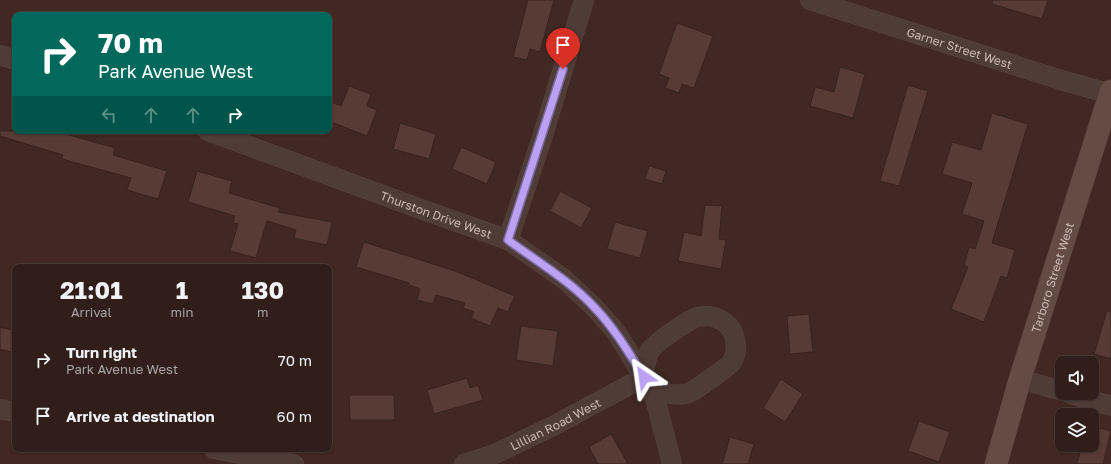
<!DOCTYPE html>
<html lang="en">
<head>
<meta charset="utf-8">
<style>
	body { margin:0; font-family:"Golos Text",sans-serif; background:#392723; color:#f1f3f6; height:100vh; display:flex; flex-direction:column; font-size:15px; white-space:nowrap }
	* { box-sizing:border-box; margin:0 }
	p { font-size:13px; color:#a8a2a2 }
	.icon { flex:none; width:22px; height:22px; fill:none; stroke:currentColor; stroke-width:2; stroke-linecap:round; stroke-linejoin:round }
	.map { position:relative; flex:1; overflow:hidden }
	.panel { position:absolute; left:12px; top:264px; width:320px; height:188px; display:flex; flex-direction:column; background:#311e1a; border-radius:8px; box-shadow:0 1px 3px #0004,0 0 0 1px #4c3c39 }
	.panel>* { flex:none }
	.top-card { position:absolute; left:12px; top:12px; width:320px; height:122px; border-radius:8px; box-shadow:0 1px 3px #0004,0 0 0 1px #4c3c39; background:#00695c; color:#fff; overflow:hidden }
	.buttons { position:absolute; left:1055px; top:356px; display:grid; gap:8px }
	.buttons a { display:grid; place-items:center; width:44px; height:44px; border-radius:8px; background:#311e1a; box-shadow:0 1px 3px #0004,0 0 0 1px #4c3c39; font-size:20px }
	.pin { position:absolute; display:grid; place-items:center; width:34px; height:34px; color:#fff; margin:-41px -17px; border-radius:50% 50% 50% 0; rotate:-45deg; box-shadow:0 0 4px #0007 }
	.pin .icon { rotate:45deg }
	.me { position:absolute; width:44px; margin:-22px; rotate:328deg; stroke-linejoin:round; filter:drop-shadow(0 0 3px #0008) }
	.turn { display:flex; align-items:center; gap:14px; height:84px; padding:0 20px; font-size:18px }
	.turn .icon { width:52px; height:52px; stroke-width:2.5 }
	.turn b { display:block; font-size:28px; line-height:34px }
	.lanes { display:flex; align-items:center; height:38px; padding:0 20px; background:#0003; justify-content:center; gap:20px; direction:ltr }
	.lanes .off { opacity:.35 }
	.eta { display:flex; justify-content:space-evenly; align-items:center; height:68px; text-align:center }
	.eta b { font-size:24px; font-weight:700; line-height:28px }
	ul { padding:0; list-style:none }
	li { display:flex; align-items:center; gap:12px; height:56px; padding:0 20px }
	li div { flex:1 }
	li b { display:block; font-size:15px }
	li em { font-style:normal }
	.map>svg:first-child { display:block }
	.building { fill:#573b34; stroke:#37231e }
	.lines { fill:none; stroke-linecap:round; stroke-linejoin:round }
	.minor-casing { stroke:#594640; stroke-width:20 }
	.secondary-casing { stroke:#594640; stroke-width:23 }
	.minor { stroke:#503c37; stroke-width:19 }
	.secondary { stroke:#644c44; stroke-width:22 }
	.route-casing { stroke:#7a689d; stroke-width:10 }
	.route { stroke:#bca0f2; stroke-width:7 }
	.labels { text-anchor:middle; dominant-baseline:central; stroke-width:4; stroke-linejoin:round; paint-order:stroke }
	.street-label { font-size:12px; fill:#cbb9b3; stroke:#35211c }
</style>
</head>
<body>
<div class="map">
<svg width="1111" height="464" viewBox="0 0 1111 464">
	<rect width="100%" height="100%" fill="#412822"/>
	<path class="building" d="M528,0H554L540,52L530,49L527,60L513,57Z
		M993,0H1048L1042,19L992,4Z
		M677,23L713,36L694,88L682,84L679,93L665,88L669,78L659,74Z
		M840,67L865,74L853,118L810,106L815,87L834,92Z
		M908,85L928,91L899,186L880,181Z
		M349,86L371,94L367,106L377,110L367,136L329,121V101L341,106Z
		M992,113L1028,124L992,243L1015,250L1007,278L1001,276L984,322L951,309L968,267L964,265L969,247L975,249L984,221L962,214L972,183L942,174L952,142L981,150Z
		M400,123L436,134L429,159L393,149Z
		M0,131H62V133L115,148L113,155L167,171L158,199L127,190L131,178L62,159L63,155L0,136Z
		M461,147L496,162L487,184L452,169Z
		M649,166L666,171L662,184L645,179Z
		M197,171L232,181L229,193L280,208L278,212L332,222L327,245L294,238L296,230L267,221L256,258L230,251L238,224L233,223L235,216L188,202Z
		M560,191L592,208L581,228L550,211Z
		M705,205L722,206L719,239L726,240L721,269L678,261L684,232L701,236Z
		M615,222L648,231L640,258L607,249Z
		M364,242L455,271L515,296L508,312L498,308L490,326L471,318L474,312L463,308L465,303L436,295L433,304L417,300L420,289L409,285V283L356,267Z
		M1107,311H1111V359L1094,354Z
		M809,314L813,352L790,354L787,316Z
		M521,326L558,331L553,366L516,360Z
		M0,327L15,331V353L0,349Z
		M467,378L470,388L478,385L483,400L434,414L427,390Z
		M781,379L803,394L785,422L763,408Z
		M349,395H394L395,420H350Z
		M919,421L950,432L939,462L908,451Z
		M1092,426L1111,431L1103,464H1077L1082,445H1092Z
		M611,434L628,464H598L589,447Z
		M730,437L754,444L748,464H722Z"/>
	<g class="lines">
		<g class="minor-casing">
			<g id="minor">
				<path id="s1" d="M810,0L1061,80L1111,94"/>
				<path d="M0,55L15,60"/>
				<path id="s2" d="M208,131L418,208L508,240L544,265L564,279L594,307L616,332L644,377L655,398L672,464"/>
				<path d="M508,240L542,138L584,0"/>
				<path d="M710,316C715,317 720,319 724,322C736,330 740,351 731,363C728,367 695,390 691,392C686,395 676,395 670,394C659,392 652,385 644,377C645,369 645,360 649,352C654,343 687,321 697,317C701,316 706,316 710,316Z"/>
				<path d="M1020,379L1062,391"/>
				<path d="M1068,393L1111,406"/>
				<path d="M0,409L15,412"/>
				<path d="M214,449L294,464"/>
				<path id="s3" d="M464,464L495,454L555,425L644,377"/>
			</g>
		</g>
		<g class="secondary-casing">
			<g id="secondary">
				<path id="s4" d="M996,464L1020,379L1111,91"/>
			</g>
		</g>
		<use href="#minor" class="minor"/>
		<use href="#secondary" class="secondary"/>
	</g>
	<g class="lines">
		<g class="route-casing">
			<path id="route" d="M563,69L508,240C538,262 570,281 595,308C615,329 629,353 644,377"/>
		</g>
		<use href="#route" class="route"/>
	</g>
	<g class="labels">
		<g class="street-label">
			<text stroke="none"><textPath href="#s1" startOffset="157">Garner Street West</textPath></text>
			<text stroke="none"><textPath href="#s2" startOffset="243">Thurston Drive West</textPath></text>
			<text stroke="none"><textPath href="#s4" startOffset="195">Tarboro Street West</textPath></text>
			<text stroke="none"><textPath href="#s3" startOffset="100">Lillian Road West</textPath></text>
		</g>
	</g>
</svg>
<div class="buttons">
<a><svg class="icon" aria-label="sound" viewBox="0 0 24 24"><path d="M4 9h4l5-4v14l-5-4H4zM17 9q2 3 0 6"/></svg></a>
<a><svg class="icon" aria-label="layers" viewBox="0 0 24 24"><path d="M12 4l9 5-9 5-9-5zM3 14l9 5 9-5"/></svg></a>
</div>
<div class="pin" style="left:563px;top:69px;background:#d93025"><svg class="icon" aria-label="arrive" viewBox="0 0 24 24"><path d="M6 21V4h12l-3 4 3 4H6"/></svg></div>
<svg class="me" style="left:644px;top:377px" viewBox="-20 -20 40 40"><path d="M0-17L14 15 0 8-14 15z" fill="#bca0f2" stroke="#fff" stroke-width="4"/></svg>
<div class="top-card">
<div class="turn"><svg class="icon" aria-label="right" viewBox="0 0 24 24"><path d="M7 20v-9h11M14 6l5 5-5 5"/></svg><div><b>70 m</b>Park Avenue West</div></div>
<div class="lanes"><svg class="icon off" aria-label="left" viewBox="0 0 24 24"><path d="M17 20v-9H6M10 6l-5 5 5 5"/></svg><svg class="icon off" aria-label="ahead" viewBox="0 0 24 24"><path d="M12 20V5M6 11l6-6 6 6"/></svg><svg class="icon off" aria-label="ahead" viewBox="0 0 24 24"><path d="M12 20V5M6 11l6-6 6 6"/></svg><svg class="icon" aria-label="right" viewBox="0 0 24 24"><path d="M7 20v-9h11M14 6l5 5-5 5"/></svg></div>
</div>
<section class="panel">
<div class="eta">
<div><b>21:01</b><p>Arrival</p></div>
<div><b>1</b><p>min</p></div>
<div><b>130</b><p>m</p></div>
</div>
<ul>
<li><svg class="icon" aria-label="right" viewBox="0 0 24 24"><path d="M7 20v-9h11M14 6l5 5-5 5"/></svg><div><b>Turn right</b><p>Park Avenue West</p></div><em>70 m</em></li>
<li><svg class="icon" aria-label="arrive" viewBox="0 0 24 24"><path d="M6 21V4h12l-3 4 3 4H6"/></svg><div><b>Arrive at destination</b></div><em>60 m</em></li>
</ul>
</section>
</div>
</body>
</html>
